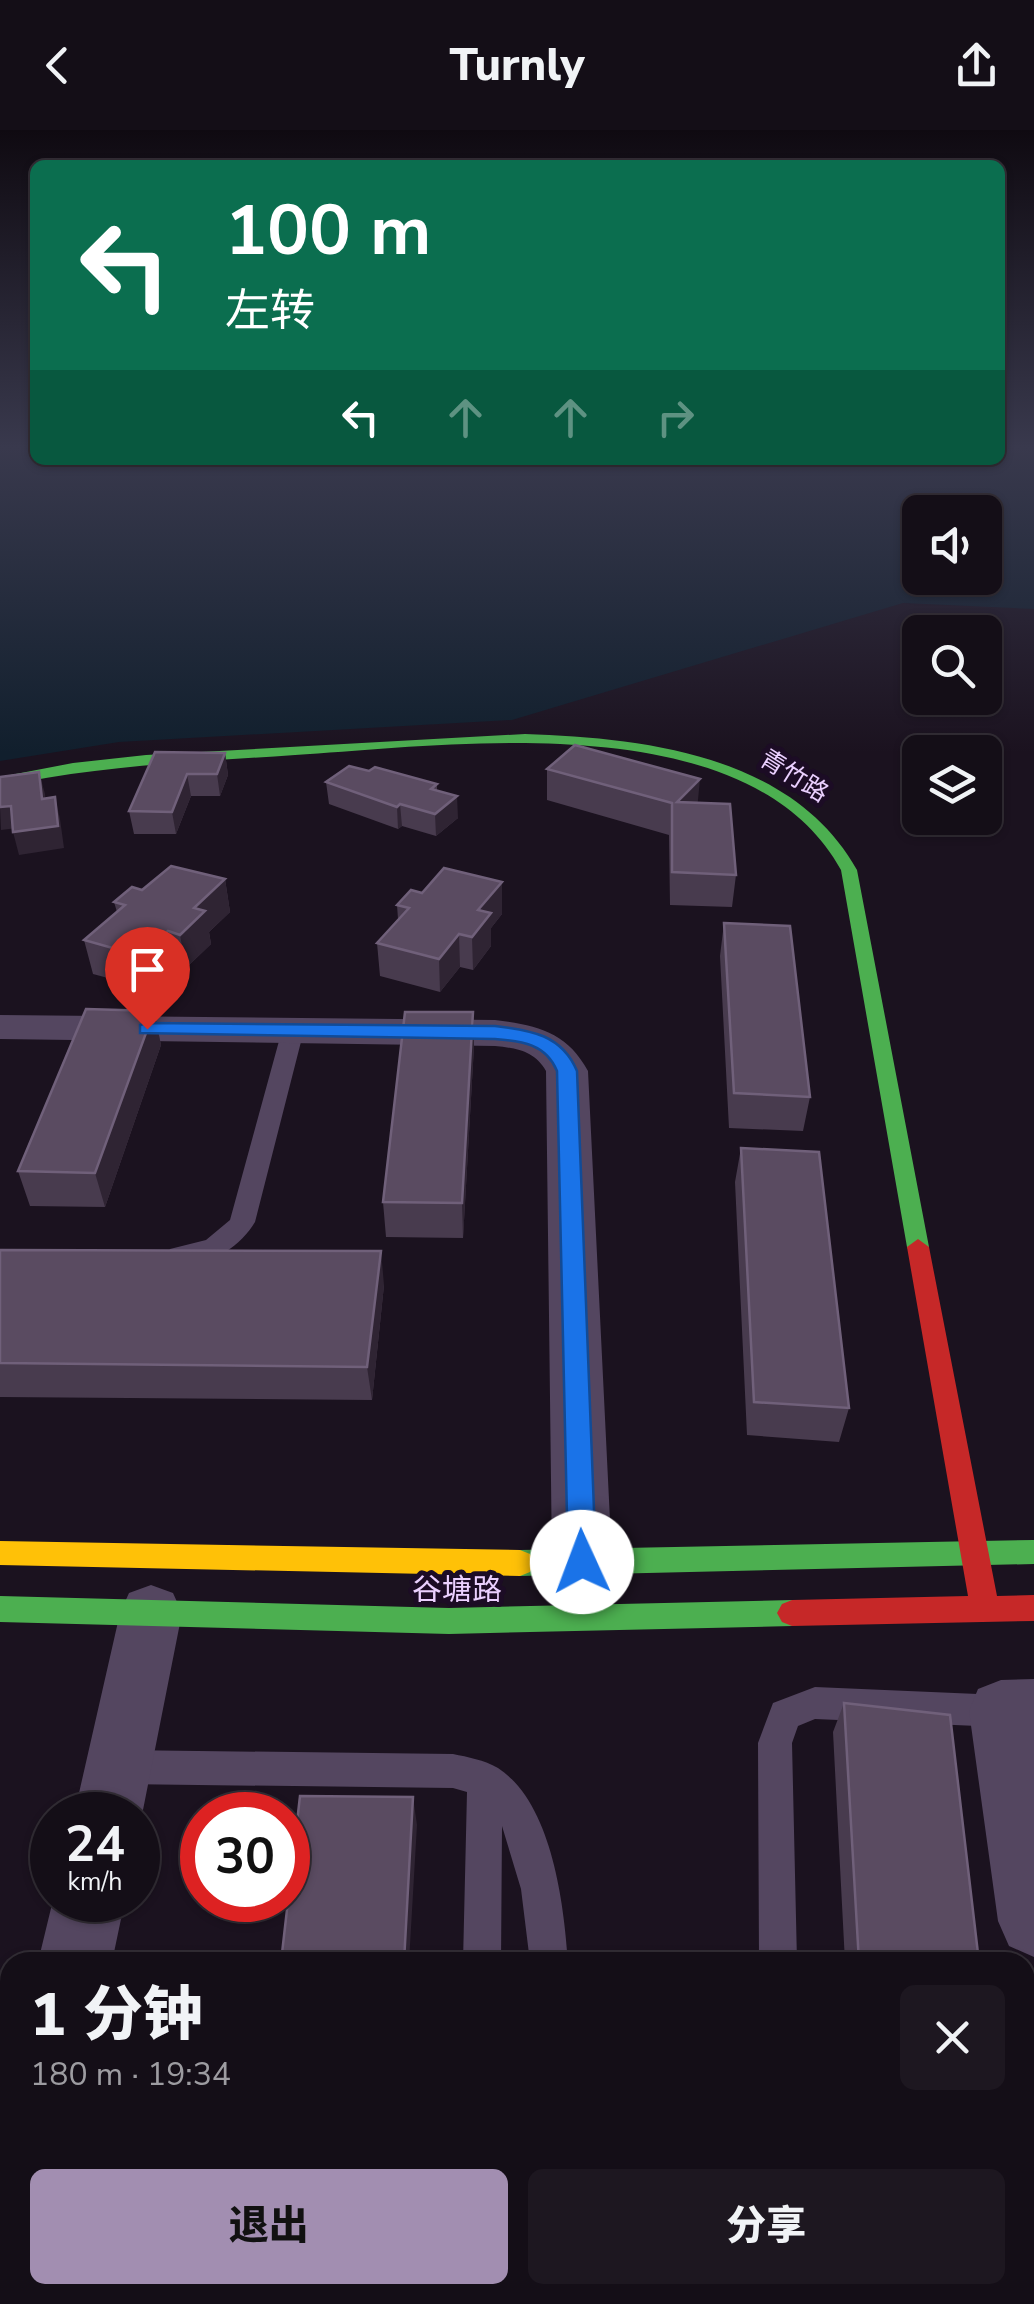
<!DOCTYPE html>
<html lang="zh">
<head>
<meta charset="utf-8">
<style>
	body { margin:0; font-family:"Nunito Sans","Noto Sans SC",sans-serif; background:#1d1720; color:#f1f3f6; height:100vh; display:flex; flex-direction:column; font-size:38px; white-space:nowrap }
	* { box-sizing:border-box; margin:0 }
	p { font-size:32px; color:#9d9ca1 }
	.icon { flex:none; width:55px; height:55px; fill:none; stroke:currentColor; stroke-width:2; stroke-linecap:round; stroke-linejoin:round }
	.map { position:relative; flex:1; overflow:hidden }
	.details { position:absolute; left:0px; top:1822px; width:1035px; height:352px; display:flex; flex-direction:column; background:#140e17; border-radius:30px 30px 0 0; box-shadow:0 2px 8px #0004,0 0 0 2px #332e36 }
	.details>* { flex:none }
	.hud { position:absolute; left:30px; top:30px; width:975px; height:305px; border-radius:15px; box-shadow:0 2px 8px #0004,0 0 0 2px #332e36; background:#0b6e4f; color:#fff; overflow:hidden }
	.fabs { position:absolute; left:902px; top:365px; display:grid; gap:20px }
	.fabs a { display:grid; place-items:center; width:100px; height:100px; border-radius:15px; background:#140e17; box-shadow:0 2px 8px #0004,0 0 0 2px #332e36; font-size:50px }
	.speed { position:absolute; left:30px; top:1662px; display:flex; gap:20px; font-size:50px; font-weight:700; text-align:center }
	.speed>* { display:grid; place-content:center; width:130px; height:130px; border-radius:50%; background:#140e17; box-shadow:0 2px 8px #0004,0 0 0 2px #332e36; line-height:1 }
	.speed small { font-size:25px; font-weight:400 }
	.speed .limit { border:15px solid #d22; background:#fff; color:#111 }
	.pin { position:absolute; display:grid; place-items:center; width:85px; height:85px; color:#fff; margin:-102px -42px; border-radius:50% 50% 50% 0; rotate:-45deg; box-shadow:0 0 10px #0007 }
	.pin .icon { rotate:45deg }
	.me { position:absolute; width:110px; margin:-55px; rotate:358deg; stroke-linejoin:round; filter:drop-shadow(0 0 8px #0008) }
	.turn { display:flex; align-items:center; gap:35px; height:210px; padding:0 30px; font-size:45px }
	.turn .icon { width:130px; height:130px; stroke-width:2.5 }
	.turn b { display:block; font-size:70px; line-height:85px }
	.lanes { display:flex; align-items:center; height:95px; padding:0 30px; background:#0003; justify-content:center; gap:50px; direction:ltr }
	.lanes .off { opacity:.35 }
	.round { display:grid; place-items:center; flex:none; width:105px; height:105px; border-radius:15px; background:#1d1720 }
	.head { display:flex; align-items:center; justify-content:space-between; height:170px; padding:0 30px }
	h1 { font-size:60px; font-weight:800; line-height:75px }
	.primary-button { display:flex; gap:20px; margin-top:auto; padding:20px 30px }
	.primary-button a { flex:1; height:115px; border-radius:15px; background:#a28eb1; color:#111; font-size:40px; font-weight:800; line-height:115px; text-align:center }
	.primary-button a+a { background:#1d1720; color:#f1f3f6 }
	header { display:flex; justify-content:space-between; align-items:center; height:130px; padding:0 30px; background:#140e17; font-size:45px; font-weight:800 }
	.map>svg:first-child { display:block }
	.green { fill:#111f2d; fill-rule:evenodd }
	.lines { fill:none; stroke-linecap:round; stroke-linejoin:round }
	.lane { fill:#544660; fill-rule:evenodd }
	.street { fill:#544660; fill-rule:evenodd }
	.fast { fill:#4caf50; fill-rule:evenodd }
	.slow { fill:#ffc107; fill-rule:evenodd }
	.jam { fill:#c62828; fill-rule:evenodd }
	.wall { fill:#483b4e }
	.shaded-wall { fill:#2f2433 }
	.building { fill:#5a4b61; stroke:#70607a; stroke-width:2.5 }
	.route { fill:#1a73e8; stroke:#114b97; stroke-width:2.5 }
	.labels { text-anchor:middle; dominant-baseline:central; stroke-width:10; stroke-linejoin:round; paint-order:stroke }
	.street-label { font-size:25px; fill:#ebd0ff; stroke:#1c0c25 }
	.near-street-label { font-size:30px; fill:#ebd0ff; stroke:#1c0c25 }
</style>
</head>
<body>
<header><svg class="icon" aria-label="back" viewBox="0 0 24 24"><path d="M15 5l-7 7 7 7"/></svg>Turnly<svg class="icon" aria-label="share" viewBox="0 0 24 24"><path d="M12 15V3M7 8l5-5 5 5M5 13v7h14v-7"/></svg></header>
<div class="map">
<svg width="1034" height="2174" viewBox="0 0 1034 2174">
	<rect width="100%" height="100%" fill="#1b121f"/>
	<path class="green" d="M0,317H35V330H1000V317H1034V479L903,473L512,590L119,612L0,631ZM920,382H985V448H920Z"/>
	<g class="lines">
		<path class="lane" d="M293,893L304,900L255,1092C239,1119 202,1142 170,1133L166,1126L170,1119L206,1110L230,1090L282,900Z
			M815,1557L1001,1565L1013,1569L1018,1581L1013,1593L1001,1597L815,1589L798,1596L792,1613L797,1832H759L758,1613L773,1573Z
			M120,1620L453,1624C468,1627 484,1630 498,1638C552,1673 564,1774 568,1832H530L521,1759L502,1696L501,1832H463L467,1662L453,1658L120,1654L108,1649L102,1637L108,1625Z
			M1025,2149L1034,2151V2174H952L949,2165H1025Z
			M531,2165H575V2174H531Z
			M762,2165H806V2174H762Z"/>
		<path class="street" d="M0,885L495,890C537,895 567,902 588,941L612,1431L603,1450L582,1457L561,1450L552,1431L546,941C535,921 516,918 495,916L0,909Z
			M151,1455L173,1463L182,1483L142,1685L138,1696V1685H74L120,1483L129,1463Z
			M1034,1549V1827L1009,1816L998,1791L969,1581L978,1559L1001,1550Z
			M53,1770H125L112,1832H38Z
			M10,2083V2165H36L32,2174H0V2087Z"/>
		<path class="fast" d="M525,604C645,608 793,625 857,740L929,1117L926,1123H910L907,1117L841,740C749,573 453,615 295,625C196,632 98,635 0,657V647L73,633L146,625Z
			M1034,1410V1434L520,1446L510,1442L506,1433L510,1424L520,1420Z
			M0,1466L449,1478L792,1470L802,1474L807,1483L802,1492L792,1496L449,1504L0,1492Z"/>
		<path class="slow" d="M0,1411L520,1420L530,1424L534,1433L530,1442L520,1446L0,1435Z"/>
		<path class="jam" d="M918,1109L929,1117L997,1466L1034,1465V1491L792,1496L782,1492L777,1483L782,1474L792,1470L968,1466L907,1117Z"/>
	</g>
	<path class="wall" d="M155,622L225,623L228,645L220,666H191L176,704H134L129,681Z
		M547,639L697,672L736,745L732,777L670,775L669,705L547,670Z
		M369,641L437,654V661L458,688L436,706L402,696L398,699L329,674L326,652Z
		M225,749L230,782L209,802L211,814L186,838L175,834L149,859L93,844L84,810L117,782L114,772L142,760Z
		M397,775L502,784L491,798V816L473,840L460,837L440,862L380,846L377,813L398,789Z
		M724,793L810,967L803,1001L729,998L720,826Z
		M154,881L161,915L105,1077L30,1076L18,1041Z
		M473,882L474,916L463,1108L386,1107L383,1072Z
		M741,1018L849,1278L839,1312L747,1305L735,1052Z
		M0,1120L384,1155L372,1270L0,1267Z
		M844,1573L979,1832H845L833,1602Z
		M243,2165H391V2174H250L243,2167Z"/>
	<path class="shaded-wall" d="M225,623L228,645L220,666L217,644Z
		M39,642L45,664L47,691L42,669Z
		M187,644L191,666L176,704L172,682Z
		M700,649L697,680L677,672Z
		M457,666L458,688L436,706L435,684Z
		M55,667L60,689L64,718L19,725L13,702Z
		M400,674L402,696L398,699L397,677Z
		M11,676L17,698L1,700L0,677Z
		M225,749L230,782L209,802L211,814L186,838L180,805L194,778Z
		M502,752V784L491,798V816L473,840L472,807L478,780Z
		M168,801L175,834L149,859L141,826Z
		M459,804L460,837L440,862L439,829Z
		M154,881L161,915L105,1077L95,1043Z
		M473,882L474,916L463,1108L462,1073Z
		M381,1121L384,1155L372,1270L367,1237Z
		M413,1667L417,1695L409,1832H404Z
		M385,2165H391V2174H388Z"/>
	<path class="building" d="M575,615L700,649L677,672L730,674L736,745L672,742V673L547,639Z
		M155,622L225,623L217,644H187L172,682L129,681Z
		M349,636L369,641L375,637L437,654L431,659L457,666L435,684L400,674L397,677L326,652Z
		M39,642L42,669L55,667L58,696L13,702L11,676L0,677V647Z
		M171,736L225,749L194,778L205,781L180,805L168,801L141,826L84,810L125,775L114,772L132,757L142,760Z
		M444,738L502,752L478,780L491,783L472,807L459,804L439,829L377,813L409,778L397,775L411,760L422,763Z
		M724,793L790,796L810,967L734,963Z
		M86,879L154,881L95,1043L18,1041Z
		M405,882H473L462,1073L383,1072Z
		M741,1018L819,1022L849,1278L754,1272Z
		M0,1120L381,1121L367,1237L0,1233Z
		M844,1573L950,1585L979,1832H859Z
		M300,1666L413,1667L404,1832H281Z
		M243,2165H385V2168L243,2167Z"/>
	<linearGradient id="sky" x2="0" y2="1"><stop stop-color="#0f0a11"/><stop offset="0.51" stop-color="#39394d"/><stop offset="1" stop-color="#39394d" stop-opacity="0"/></linearGradient>
	<rect width="1034" height="622" fill="url(#sky)"/>
	<path class="route" d="M147,893L495,896C531,900 562,905 577,941L596,1432L592,1440L582,1444L572,1440L568,1432L557,941C546,914 522,911 495,909L140,903V895Z"/>
	<g class="labels">
		<g class="street-label">
			<text transform="translate(794 646) rotate(32)">青竹路</text>
		</g>
		<g class="near-street-label">
			<text x="457" y="1460">谷塘路</text>
		</g>
	</g>
</svg>
<div class="fabs">
<a><svg class="icon" aria-label="sound" viewBox="0 0 24 24"><path d="M4 9h4l5-4v14l-5-4H4zM17 9q2 3 0 6"/></svg></a>
<a><svg class="icon" aria-label="search" viewBox="0 0 24 24"><circle cx="10" cy="10" r="6"/><path d="M15 15l6 6"/></svg></a>
<a><svg class="icon" aria-label="layers" viewBox="0 0 24 24"><path d="M12 4l9 5-9 5-9-5zM3 14l9 5 9-5"/></svg></a>
</div>
<div class="speed"><div>24<small>km/h</small></div><div class="limit">30</div></div>
<div class="pin" style="left:147px;top:899px;background:#d93025"><svg class="icon" aria-label="arrive" viewBox="0 0 24 24"><path d="M6 21V4h12l-3 4 3 4H6"/></svg></div>
<svg class="me" style="left:582px;top:1432px" viewBox="-20 -20 40 40"><circle r="19" fill="#fff"/><path d="M0-13L10 11 0 6-10 11z" fill="#1a73e8"/></svg>
<div class="hud">
<div class="turn"><svg class="icon" aria-label="left" viewBox="0 0 24 24"><path d="M17 20v-9H6M10 6l-5 5 5 5"/></svg><div><b>100 m</b>左转</div></div>
<div class="lanes"><svg class="icon" aria-label="left" viewBox="0 0 24 24"><path d="M17 20v-9H6M10 6l-5 5 5 5"/></svg><svg class="icon off" aria-label="ahead" viewBox="0 0 24 24"><path d="M12 20V5M6 11l6-6 6 6"/></svg><svg class="icon off" aria-label="ahead" viewBox="0 0 24 24"><path d="M12 20V5M6 11l6-6 6 6"/></svg><svg class="icon off" aria-label="right" viewBox="0 0 24 24"><path d="M7 20v-9h11M14 6l5 5-5 5"/></svg></div>
</div>
<section class="details">
<div class="head"><div><h1>1 分钟</h1><p>180 m · 19:34</p></div><a class="round"><svg class="icon" aria-label="close" viewBox="0 0 24 24"><path d="M6 6l12 12M18 6L6 18"/></svg></a></div>
<div class="primary-button"><a>退出</a><a>分享</a></div>
</section>
</div>
</body>
</html>
